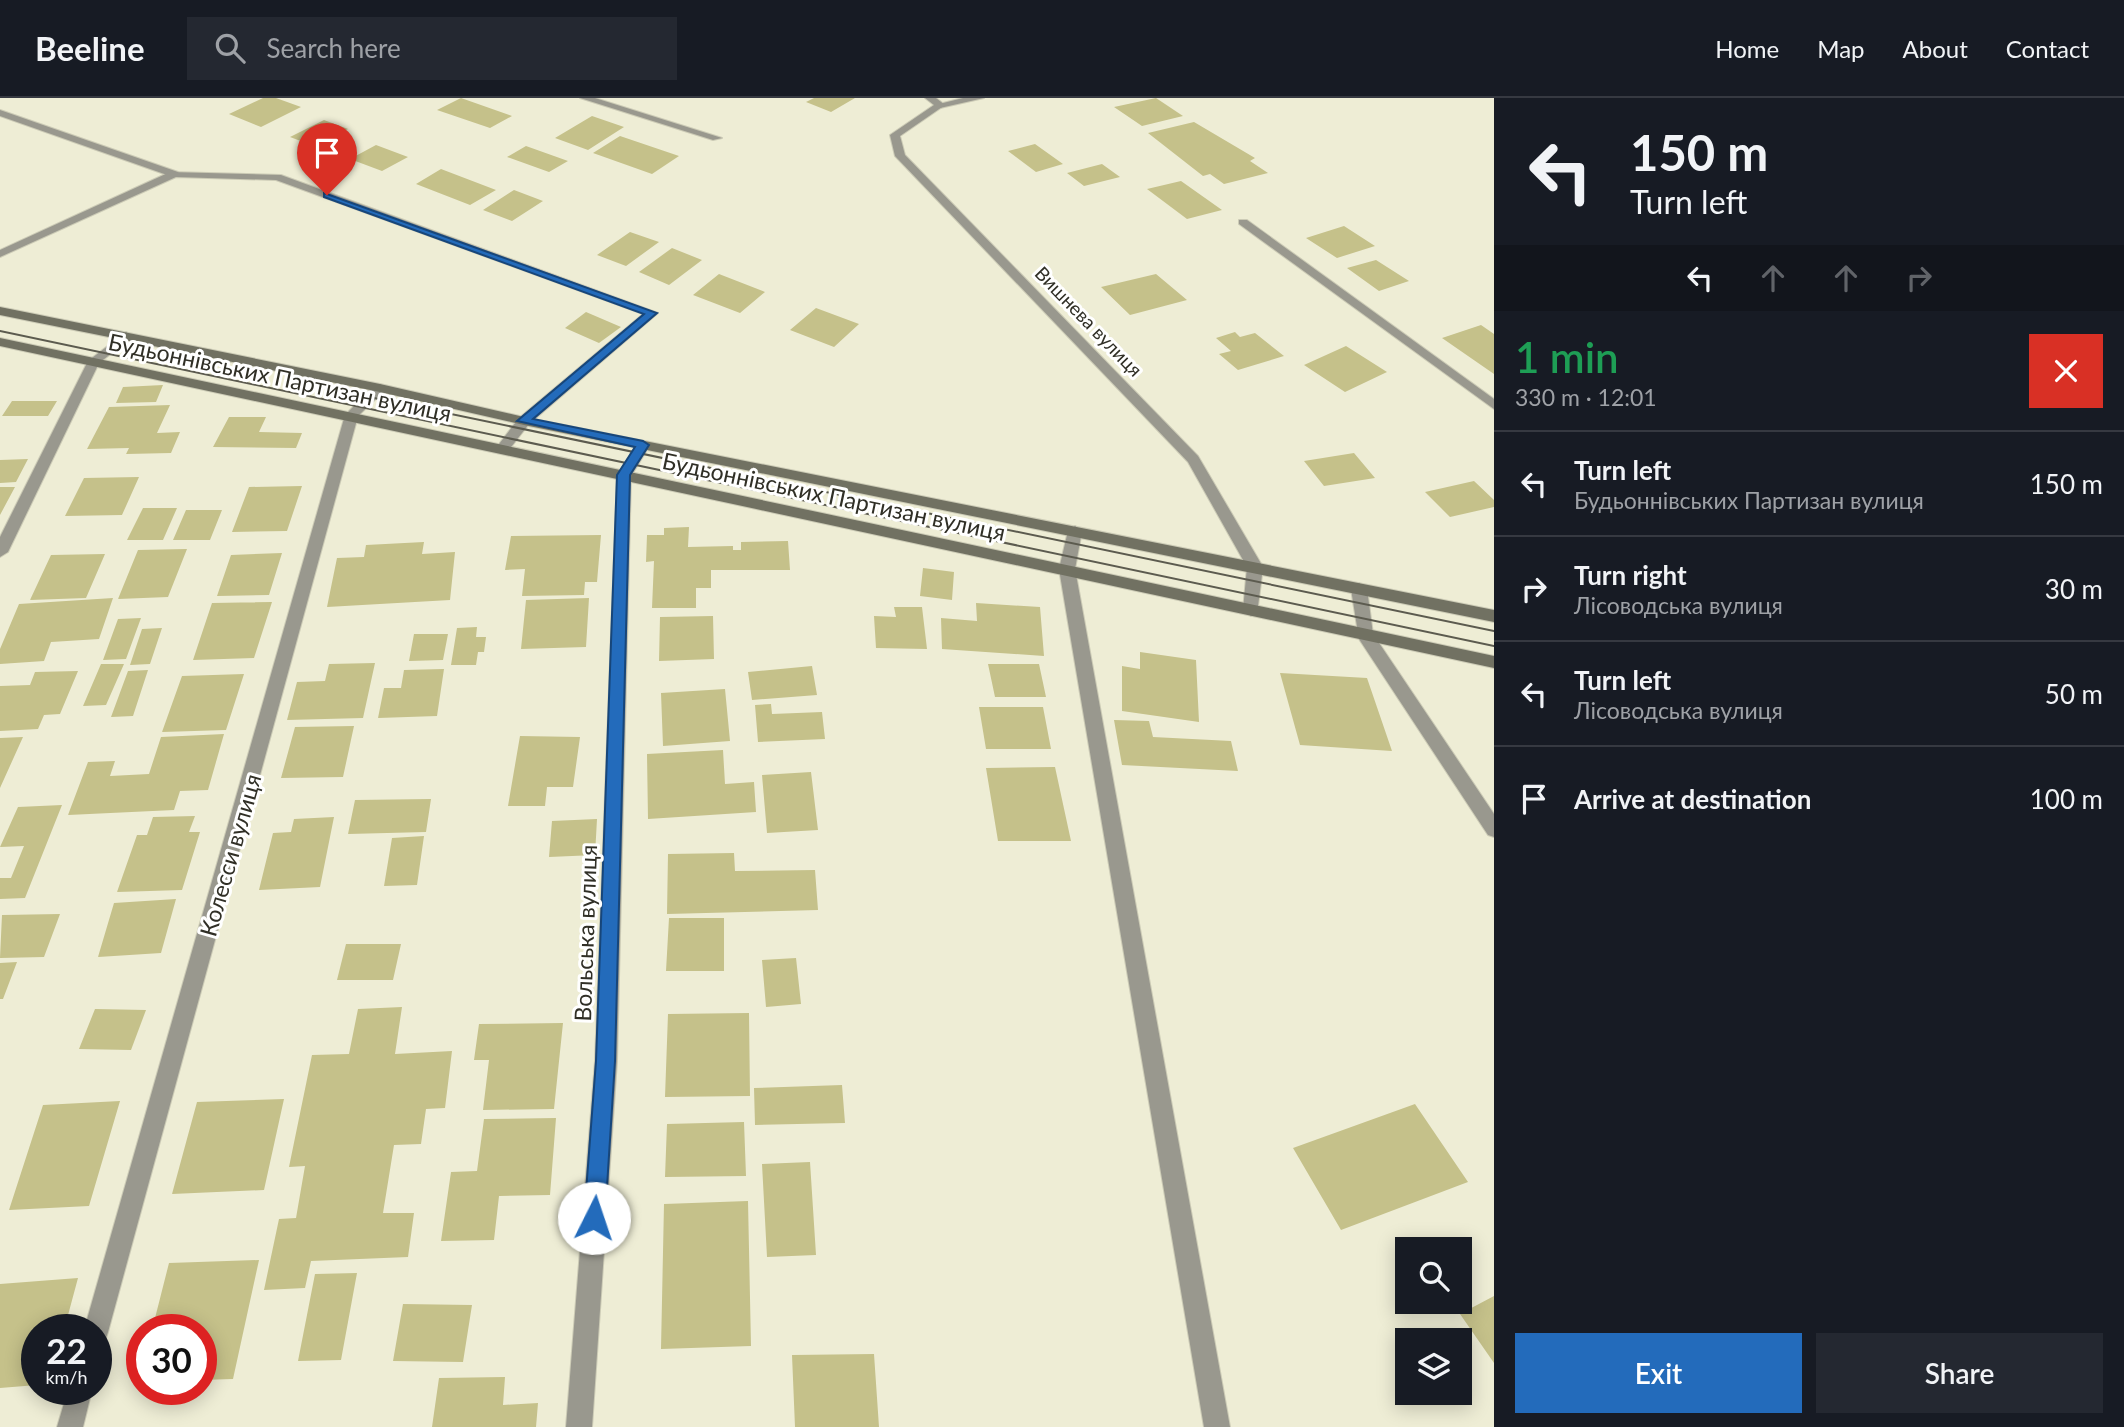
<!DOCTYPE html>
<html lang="en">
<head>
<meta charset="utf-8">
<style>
	body { margin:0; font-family:Lato,sans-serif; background:#242831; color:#f1f3f6; height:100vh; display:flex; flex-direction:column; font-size:26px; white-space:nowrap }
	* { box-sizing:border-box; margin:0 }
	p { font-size:23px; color:#9ea1a6 }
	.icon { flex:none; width:38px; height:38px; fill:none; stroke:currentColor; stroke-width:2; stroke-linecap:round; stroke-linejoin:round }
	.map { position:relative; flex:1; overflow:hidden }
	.sheet { display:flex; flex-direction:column; background:#171b24; width:630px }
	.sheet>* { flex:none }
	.top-card { background:#171b24; color:#f1f3f6; overflow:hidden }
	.buttons { position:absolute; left:1395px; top:1139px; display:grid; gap:14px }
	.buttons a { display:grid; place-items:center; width:77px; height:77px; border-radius:0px; background:#171b24; box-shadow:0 4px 18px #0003; font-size:35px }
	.speed { position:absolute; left:21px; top:1216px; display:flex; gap:14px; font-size:35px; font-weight:700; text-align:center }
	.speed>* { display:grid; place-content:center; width:91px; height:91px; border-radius:50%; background:#171b24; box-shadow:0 4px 18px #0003; line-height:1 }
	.speed small { font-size:18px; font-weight:400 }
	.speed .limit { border:10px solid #d22; background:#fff; color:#111 }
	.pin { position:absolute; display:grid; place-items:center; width:60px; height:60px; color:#fff; margin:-72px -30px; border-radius:50% 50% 50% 0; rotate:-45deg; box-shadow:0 0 7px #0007 }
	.pin .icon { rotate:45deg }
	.me { position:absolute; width:77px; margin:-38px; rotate:4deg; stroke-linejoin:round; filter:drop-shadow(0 0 5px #0008) }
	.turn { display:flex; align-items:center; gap:24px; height:147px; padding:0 21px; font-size:32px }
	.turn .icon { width:91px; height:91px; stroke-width:2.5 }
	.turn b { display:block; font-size:49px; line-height:60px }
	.lanes { display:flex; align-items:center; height:66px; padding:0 21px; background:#0003; justify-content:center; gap:35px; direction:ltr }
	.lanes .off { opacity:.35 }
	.round { display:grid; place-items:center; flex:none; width:74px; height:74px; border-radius:0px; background:#242831 }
	.head { display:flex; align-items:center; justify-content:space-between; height:119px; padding:0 21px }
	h1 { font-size:42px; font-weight:600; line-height:52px; color:#1e9e55 }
	.action { display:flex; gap:14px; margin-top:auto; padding:14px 21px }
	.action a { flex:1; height:80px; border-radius:0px; background:#236bbb; color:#fff; font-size:28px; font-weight:600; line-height:80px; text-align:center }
	.action a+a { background:#242831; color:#f1f3f6 }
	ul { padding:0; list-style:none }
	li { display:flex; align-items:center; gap:21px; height:105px; padding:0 21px; border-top:2px solid #363941 }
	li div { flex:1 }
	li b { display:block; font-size:26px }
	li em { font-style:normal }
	header { display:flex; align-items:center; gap:42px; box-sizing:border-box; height:98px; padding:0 35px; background:#171b24; border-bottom:2px solid #363941 }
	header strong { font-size:33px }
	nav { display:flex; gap:38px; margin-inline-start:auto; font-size:24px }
	.search { width:490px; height:63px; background:#242831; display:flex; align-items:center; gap:18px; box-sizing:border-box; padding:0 24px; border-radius:0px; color:#9ea1a6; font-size:26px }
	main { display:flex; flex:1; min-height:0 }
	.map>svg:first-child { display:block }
	.building { fill:#c5c18a }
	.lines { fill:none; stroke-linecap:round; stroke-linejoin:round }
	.lane-casing { stroke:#cccbb6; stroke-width:2 }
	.street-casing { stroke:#cccbb6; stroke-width:2 }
	.secondary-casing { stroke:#cccbb6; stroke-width:2 }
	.lane { fill:#99988e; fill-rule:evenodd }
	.street { fill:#99988e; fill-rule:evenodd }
	.secondary { fill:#717162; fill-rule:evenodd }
	.tram { stroke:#5c5b4f; stroke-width:2 }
	.route { fill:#236bbb; stroke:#17467a; stroke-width:2 }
	.labels { text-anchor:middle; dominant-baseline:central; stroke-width:6; stroke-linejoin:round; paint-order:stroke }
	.far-street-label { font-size:19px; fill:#302f26; stroke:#fff }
	.street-label { font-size:23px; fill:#302f26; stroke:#fff }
</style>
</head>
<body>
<header>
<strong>Beeline</strong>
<div class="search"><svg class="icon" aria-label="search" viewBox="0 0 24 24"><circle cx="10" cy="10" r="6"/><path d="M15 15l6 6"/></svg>Search here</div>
<nav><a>Home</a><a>Map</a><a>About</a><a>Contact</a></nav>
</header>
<main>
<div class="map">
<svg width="1494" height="1329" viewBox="0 0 1494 1329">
	<rect width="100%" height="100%" fill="#eeedd5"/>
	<path class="building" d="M263,0H276L301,9L261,29L229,16Z
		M461,0L512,18L490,30L437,12Z
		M814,0H855L831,14L806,4Z
		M1156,0L1183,18L1142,28L1114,9Z
		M592,18L624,29L588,52L555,40Z
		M324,22L348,31L314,48L290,39Z
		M1194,24L1255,60L1250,63L1268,75L1224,86L1210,76L1203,78L1148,35Z
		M620,38L679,58L652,76L593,55Z
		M1035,46L1063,66L1036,74L1008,53Z
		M376,47L408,59L382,73L350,61Z
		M526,48L568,63L549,74L507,59Z
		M1102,66L1120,79L1084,88L1067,75Z
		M441,71L496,92L470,107L416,86Z
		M1181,83L1222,112L1187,121L1147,91Z
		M514,92L543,103L512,123L483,112Z
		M1344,128L1375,148L1337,160L1306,140Z
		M630,134L659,144L626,168L597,157Z
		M672,150L702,162L669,187L639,174Z
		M1376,162L1409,183L1379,193L1347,170Z
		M719,176L765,194L740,215L693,197Z
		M1156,176L1187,202L1130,217L1101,189Z
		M816,210L859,226L834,249L790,232Z
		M586,214L621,229L599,245L565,230Z
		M1481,227L1494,236V276L1442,240Z
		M1235,234L1240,239L1255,235L1284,258L1238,272L1219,256L1231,253L1216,240Z
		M1346,248L1387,274L1345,294L1304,267Z
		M163,287L156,304L116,305L123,289Z
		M12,303H57L48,318H2Z
		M170,307L157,335L180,334L171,355L126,356L129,350L87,351L109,309Z
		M229,319H266L259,334L302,335L296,350L213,349Z
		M1354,355L1375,380L1324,388L1304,363Z
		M28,361L16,384L0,385V362Z
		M139,379L122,417L65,418L84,380Z
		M1474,383L1494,402V409L1450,419L1425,394Z
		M302,388L287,433L232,434L249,389Z
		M0,389H15L0,417Z
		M143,410H177L163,442H127Z
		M186,412H222L210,442H173Z
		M689,429L688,449L733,448V452H741V444L788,443L790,472H711V490H696V510H652L654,463L646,464L647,437H664V430Z
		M601,437L597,484H585L584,497L522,498L525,471L505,472L511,438Z
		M424,444L422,456L455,454L450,502L327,509L337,460L364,459L366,447Z
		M187,451L168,499L118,501L138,452Z
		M282,455L269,497L217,498L231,457Z
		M105,456L86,500L30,502L51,457Z
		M923,470L954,474L952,502L920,498Z
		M113,500L99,541L51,544L44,563L0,566V551L19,506Z
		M589,500L586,549L521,551L526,502Z
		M272,504L254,560L193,562L212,505Z
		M976,505L1040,509L1044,558L942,551L941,520L977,523Z
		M894,509H922L927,551L876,550L874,518L896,519Z
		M713,518L714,561L659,563L660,519Z
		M141,520L126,561L103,562L118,521Z
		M477,529L476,539H486L484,554H478L476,567H451L457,530Z
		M162,530L150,566L130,567L142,531Z
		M414,536H448L443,562L409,563Z
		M1140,554L1196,562L1199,624L1122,613V568L1140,571Z
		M375,565L363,620L287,622L297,584L325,583L329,566Z
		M101,566H124L106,607L83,608Z
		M988,566H1039L1046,599H995Z
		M812,568L817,597L752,602L748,574Z
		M444,571L437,618L378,620L384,590H401L404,572Z
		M148,572L133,618L111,619L128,573Z
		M78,573L60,616L44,617L38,631L0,633V588L30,587L35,574Z
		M1280,575L1367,580L1392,653L1300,647Z
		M244,576L226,632L162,634L182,578Z
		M725,591L730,643L663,648L661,595Z
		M771,606L772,616L822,614L825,641L758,644L755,607Z
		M979,609H1043L1051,651H986Z
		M1114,622L1149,623L1153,639L1231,643L1238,673L1122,667Z
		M354,628L343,679L281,680L295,629Z
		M224,636L208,692L180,693L174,712L68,717L88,664L115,663L110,678L149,676L161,639Z
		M520,638L580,639L573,689H547L545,708H508Z
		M23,639L0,690V640Z
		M723,652L725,686L754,684L756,714L648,721L647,656Z
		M1055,669L1071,743H998L986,670Z
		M811,674L818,732L767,735L762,677Z
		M431,701L426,734L348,736L355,702Z
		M62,707L25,800L0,801V780H11L24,748L0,749L18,709Z
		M195,718L189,734H200L182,792L117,794L137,737H147L153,719Z
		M334,719L320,789L259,792L273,735L291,734L294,721Z
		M597,721L595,757L549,759L552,723Z
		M424,738L417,787L384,788L392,740Z
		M734,755L735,773L815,772L818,812L667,816L668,756Z
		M176,801L161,855L98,859L114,805Z
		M60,816L44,859L0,860L2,817Z
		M669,820H724V873H666Z
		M346,846H401L393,882H337Z
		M796,860L801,906L766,909L762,862Z
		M17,864L3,901H0V865Z
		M402,909L395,956L452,953L445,1010L426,1011L421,1046L394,1047L383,1115H414L408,1159L311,1163L305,1190L264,1192L279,1121L296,1120L305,1068L289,1069L312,957L349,956L358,911Z
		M95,911L146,912L131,952L79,951Z
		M749,915L750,998L665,999L668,916Z
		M563,925L554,1011L483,1012L489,962H474L479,926Z
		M842,987L845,1025L755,1027L754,990Z
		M284,1001L264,1092L172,1096L197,1004Z
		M120,1003L89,1108L9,1112L43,1007Z
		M1415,1006L1468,1084L1341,1132L1293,1050Z
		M556,1020L550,1097L499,1098L494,1142L441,1143L451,1074L477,1073L484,1021Z
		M744,1024L746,1078L665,1079L667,1026Z
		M810,1064L816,1157L767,1159L762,1066Z
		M748,1103L751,1248L661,1251L664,1106Z
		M259,1162L233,1281L201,1282V1232H152L169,1165Z
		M357,1175L341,1262L298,1263L315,1176Z
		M78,1180L64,1232H37V1287L0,1290V1186Z
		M1494,1198V1265L1460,1216Z
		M403,1206L472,1207L463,1264L393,1263Z
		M874,1256L879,1329H795L792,1257Z
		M505,1279L503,1307L538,1305L536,1329H432L439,1280Z"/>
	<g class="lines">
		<g class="lane-casing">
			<path id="lane" d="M580,0H595L722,40L713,42Z
				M963,0H984L940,10L935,7Z
				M0,12L178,74L179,76L170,78L0,18Z"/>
		</g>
		<g class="street-casing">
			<path id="street" d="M925,0H936L945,7L900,38L905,57L1198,358L1263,469L1257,516L1251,518L1243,512L1247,469L1188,364L895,58L890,37L934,7Z
				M170,74L281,77L658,215L529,326L508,353L503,354L496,350L519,320L643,216L276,82L176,79L0,159V152Z
				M1239,122H1247L1494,301V311L1239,126Z
				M126,234L132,238L130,241L99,265L8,454L0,459V439L88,263Z
				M380,286L387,290L358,318L108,1234L105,1243L96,1246V1232H84L345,317L375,287Z
				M643,343L650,347L631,378L617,963L592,1329H566L595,963L617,378L638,344Z
				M1075,428L1082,433L1075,471L1230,1329H1204L1059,471L1068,433Z
				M1359,485L1367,491L1373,536L1494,716V739L1488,737L1359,541L1351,491Z
				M68,1292H92L83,1329H57Z"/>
		</g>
		<g class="secondary-casing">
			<path id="secondary" d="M0,209L380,286L524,319L1494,512V524L524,327L380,294L0,217Z
				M0,240L1494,558V570L0,248Z"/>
		</g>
		<use href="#lane" class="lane"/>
		<use href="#street" class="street"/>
		<use href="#secondary" class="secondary"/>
		<path class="tram" d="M0,233L1494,548
			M350,295L1494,533"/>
	</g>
	<path class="route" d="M324,95L657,215L533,321L643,343L649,347L630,377L615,963L605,1120L602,1127L594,1130L587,1127L584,1120L596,963L617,377L635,349L517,323L644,216L324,99Z"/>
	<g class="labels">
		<g class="far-street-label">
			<text transform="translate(1089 223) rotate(46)">Вишнева вулиця</text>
		</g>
		<g class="street-label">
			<text transform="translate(280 279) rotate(12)">Будьоннівських Партизан вулиця</text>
			<text transform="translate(834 398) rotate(12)">Будьоннівських Партизан вулиця</text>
			<text transform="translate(230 757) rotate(-74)">Колесси вулиця</text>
			<text transform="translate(585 835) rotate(-88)">Вольська вулиця</text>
		</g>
	</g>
</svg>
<div class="buttons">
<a><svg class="icon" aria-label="search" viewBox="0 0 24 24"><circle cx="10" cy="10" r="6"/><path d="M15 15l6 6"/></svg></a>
<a><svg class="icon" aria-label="layers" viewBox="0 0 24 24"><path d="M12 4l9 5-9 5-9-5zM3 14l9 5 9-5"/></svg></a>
</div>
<div class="speed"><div>22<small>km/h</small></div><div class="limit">30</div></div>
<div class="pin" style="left:327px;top:97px;background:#d93025"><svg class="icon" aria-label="arrive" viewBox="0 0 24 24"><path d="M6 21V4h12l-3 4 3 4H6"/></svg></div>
<svg class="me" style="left:594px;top:1120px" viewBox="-20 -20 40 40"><circle r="19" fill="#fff"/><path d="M0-13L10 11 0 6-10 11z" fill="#236bbb"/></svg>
</div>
<section class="sheet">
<div class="top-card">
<div class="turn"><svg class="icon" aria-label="left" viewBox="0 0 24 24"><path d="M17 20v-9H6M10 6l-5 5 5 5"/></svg><div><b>150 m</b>Turn left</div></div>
<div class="lanes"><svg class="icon" aria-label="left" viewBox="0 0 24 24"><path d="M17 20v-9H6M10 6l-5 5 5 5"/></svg><svg class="icon off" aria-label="ahead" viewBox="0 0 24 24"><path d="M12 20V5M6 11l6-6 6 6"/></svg><svg class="icon off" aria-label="ahead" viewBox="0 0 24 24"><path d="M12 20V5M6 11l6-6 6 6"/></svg><svg class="icon off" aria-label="right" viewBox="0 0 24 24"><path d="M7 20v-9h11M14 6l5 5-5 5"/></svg></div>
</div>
<div class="head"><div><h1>1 min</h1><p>330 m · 12:01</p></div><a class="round" style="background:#d93025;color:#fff"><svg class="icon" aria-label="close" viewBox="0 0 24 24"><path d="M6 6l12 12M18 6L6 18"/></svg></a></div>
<ul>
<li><svg class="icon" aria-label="left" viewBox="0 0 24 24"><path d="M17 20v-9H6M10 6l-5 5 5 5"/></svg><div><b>Turn left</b><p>Будьоннівських Партизан вулиця</p></div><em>150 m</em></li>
<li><svg class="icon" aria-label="right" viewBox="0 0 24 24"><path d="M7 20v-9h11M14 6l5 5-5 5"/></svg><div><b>Turn right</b><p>Лісоводська вулиця</p></div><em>30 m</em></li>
<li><svg class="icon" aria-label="left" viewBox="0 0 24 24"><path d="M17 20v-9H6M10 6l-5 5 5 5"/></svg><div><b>Turn left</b><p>Лісоводська вулиця</p></div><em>50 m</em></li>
<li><svg class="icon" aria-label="arrive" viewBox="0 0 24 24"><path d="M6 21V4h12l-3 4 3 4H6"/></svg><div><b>Arrive at destination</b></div><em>100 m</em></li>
</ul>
<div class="action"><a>Exit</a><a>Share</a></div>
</section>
</main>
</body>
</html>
